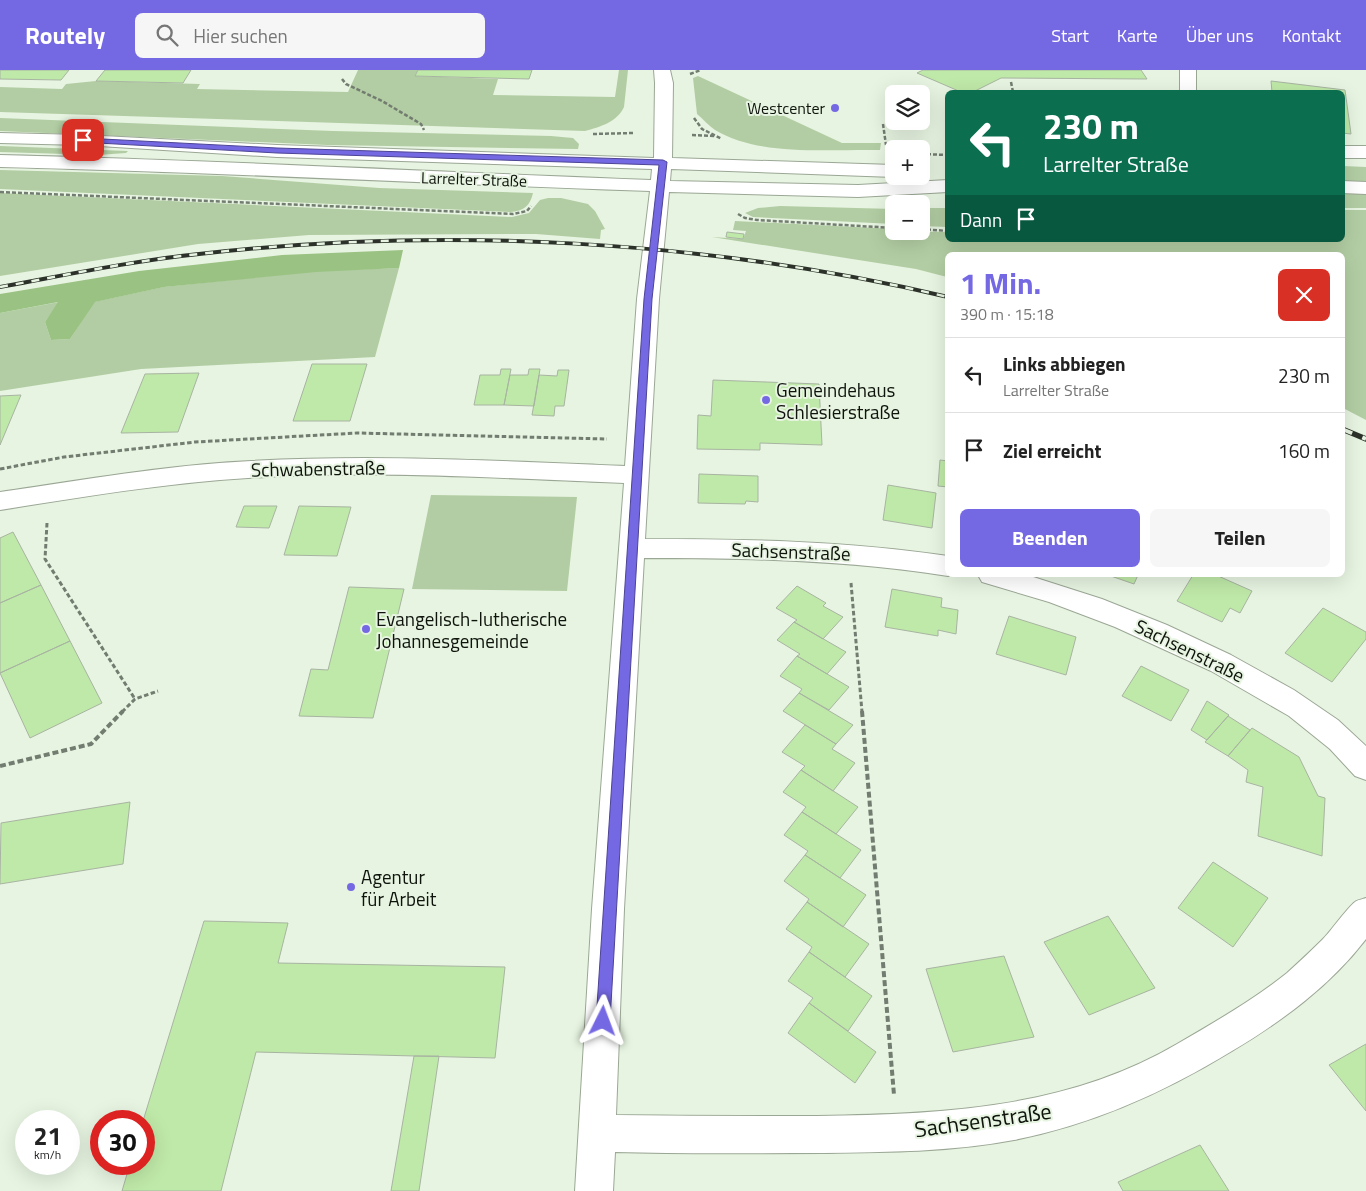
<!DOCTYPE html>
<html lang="de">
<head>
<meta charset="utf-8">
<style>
	body { margin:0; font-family:"Titillium Web",sans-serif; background:#f6f6f6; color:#222; height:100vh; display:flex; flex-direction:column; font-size:19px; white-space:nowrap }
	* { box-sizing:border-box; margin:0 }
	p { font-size:16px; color:#767676 }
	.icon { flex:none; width:28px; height:28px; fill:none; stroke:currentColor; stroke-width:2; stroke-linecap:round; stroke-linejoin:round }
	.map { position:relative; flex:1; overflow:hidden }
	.details { position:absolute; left:945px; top:182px; width:400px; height:325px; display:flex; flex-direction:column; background:#fff; border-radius:8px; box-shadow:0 5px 20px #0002 }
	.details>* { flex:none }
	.top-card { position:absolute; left:945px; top:20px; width:400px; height:152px; border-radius:8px; box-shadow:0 5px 20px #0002; background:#0b6e4f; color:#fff; overflow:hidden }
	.buttons { position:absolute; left:885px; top:15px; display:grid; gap:10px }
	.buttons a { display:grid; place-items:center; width:45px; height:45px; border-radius:8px; background:#fff; box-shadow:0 5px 20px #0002; font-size:25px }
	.speed { position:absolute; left:15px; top:1040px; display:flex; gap:10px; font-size:25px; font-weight:700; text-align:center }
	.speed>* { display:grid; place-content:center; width:65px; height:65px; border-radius:50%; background:#fff; box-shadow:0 5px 20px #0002; line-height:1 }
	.speed small { font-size:12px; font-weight:400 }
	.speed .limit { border:8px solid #d22; background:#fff; color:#111 }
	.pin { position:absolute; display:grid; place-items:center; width:42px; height:42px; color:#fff; margin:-21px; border-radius:10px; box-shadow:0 2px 8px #0006 }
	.me { position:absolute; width:55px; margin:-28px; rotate:3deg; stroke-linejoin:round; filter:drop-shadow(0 0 4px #0008) }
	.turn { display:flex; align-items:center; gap:18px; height:105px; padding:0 15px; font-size:22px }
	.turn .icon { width:65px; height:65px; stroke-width:2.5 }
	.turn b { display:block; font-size:35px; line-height:42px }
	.then { display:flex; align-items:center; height:48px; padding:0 15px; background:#0003; gap:10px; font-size:19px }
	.round { display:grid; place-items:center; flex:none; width:52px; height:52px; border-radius:8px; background:#f6f6f6 }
	.overview { display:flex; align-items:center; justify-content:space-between; height:85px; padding:0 15px }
	h1 { font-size:30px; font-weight:700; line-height:38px; color:#7568e3 }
	.cta { display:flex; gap:10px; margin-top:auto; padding:10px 15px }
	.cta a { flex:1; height:58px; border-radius:8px; background:#7568e3; color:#fff; font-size:20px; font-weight:700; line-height:58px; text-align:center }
	.cta a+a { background:#f6f6f6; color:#222 }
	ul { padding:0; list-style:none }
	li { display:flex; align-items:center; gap:15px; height:75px; padding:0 15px; border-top:1px solid #e0e0e0 }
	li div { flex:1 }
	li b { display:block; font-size:19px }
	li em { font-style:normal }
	header { display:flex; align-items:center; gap:30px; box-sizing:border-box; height:70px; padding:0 25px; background:#7568e3; color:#fff }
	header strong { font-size:24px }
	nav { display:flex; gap:28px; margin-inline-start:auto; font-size:18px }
	.search { width:350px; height:45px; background:#f6f6f6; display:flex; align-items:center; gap:12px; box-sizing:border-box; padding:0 18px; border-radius:8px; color:#767676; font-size:19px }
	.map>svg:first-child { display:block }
	.green { fill:#b2cda3 }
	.forest { fill:#9ac283 }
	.building { fill:#bfe9a8; stroke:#a8b4a2 }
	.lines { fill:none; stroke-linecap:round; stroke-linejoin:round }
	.minor-casing { stroke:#9ba795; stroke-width:2 }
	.path-far2 { stroke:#737c70; stroke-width:2.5; stroke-dasharray:4 2; stroke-linecap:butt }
	.path-far1 { stroke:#737c70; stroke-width:3; stroke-dasharray:4.5 2.5; stroke-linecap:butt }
	.path { stroke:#737c70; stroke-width:4; stroke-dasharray:6 3; stroke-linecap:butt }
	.minor { fill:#fff; fill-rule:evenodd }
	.rail-far1-casing { stroke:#2c322a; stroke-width:4 }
	.rail-casing { stroke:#2c322a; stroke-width:5.5 }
	.rail-far1 { stroke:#e7f4e1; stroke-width:2.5; stroke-dasharray:8; stroke-linecap:butt }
	.rail { stroke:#e7f4e1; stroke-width:4; stroke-dasharray:11; stroke-linecap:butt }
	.route { fill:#7568e3; stroke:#4c4494 }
	.poi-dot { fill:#7568e3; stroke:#e7f4e1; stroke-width:2 }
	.labels { text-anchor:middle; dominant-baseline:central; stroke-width:4; stroke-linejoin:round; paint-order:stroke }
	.far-poi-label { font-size:16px; fill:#0e130c; stroke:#e7f4e1; text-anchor:end }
	.far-street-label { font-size:16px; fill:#0e130c; stroke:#e7f4e1 }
	.poi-label { font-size:19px; fill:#0e130c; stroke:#e7f4e1; text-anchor:start }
	.street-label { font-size:19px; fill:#0e130c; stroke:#e7f4e1 }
	.near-street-label { font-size:22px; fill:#0e130c; stroke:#e7f4e1 }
</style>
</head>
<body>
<header>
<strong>Routely</strong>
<div class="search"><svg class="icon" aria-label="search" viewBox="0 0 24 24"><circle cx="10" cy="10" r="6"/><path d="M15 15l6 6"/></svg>Hier suchen</div>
<nav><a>Start</a><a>Karte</a><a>Über uns</a><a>Kontakt</a></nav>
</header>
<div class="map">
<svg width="1366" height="1121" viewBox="0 0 1366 1121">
	<rect width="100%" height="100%" fill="#e7f4e1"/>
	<path class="green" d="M358,0H418L415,6L498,9L493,25L615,27L619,0H628L624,37C617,52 600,57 585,61L0,42V17L62,19L66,14L96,11L200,14L197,19L348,22Z
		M698,6L842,73H881L880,80C828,79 760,87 715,60C709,56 703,49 697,44L693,8Z
		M0,48L333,61L551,66L573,68L579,74L578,79L327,75L0,61Z
		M0,76L128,81L126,83L98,85L0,82Z
		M1343,96L1366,97V138H1343Z
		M0,100L222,106L379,118L533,123C530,136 524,141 510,142L0,119Z
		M0,123L512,147L529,143L540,130L548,128H561L588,134L595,141L605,159L601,160L600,169L536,164L309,165L198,174L0,206Z
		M780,136L894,139V154L753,147L745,143L758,138Z
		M921,138H947V157L921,156Z
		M1343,140H1366V350L1343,338L1342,185H948L947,207L916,199L712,167L743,169L746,161L733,160L735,151L894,159V161L947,162L948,170H1342Z
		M399,198L375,287L141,299L0,321V243L59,232L45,252L51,270L70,269L94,232L163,217L316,201Z
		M431,425L577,427L567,521L412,519Z"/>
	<path class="forest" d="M403,180L399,198L316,202L164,217L95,232L70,269L51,270L45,252L58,232L0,243V224L139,201L282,185Z"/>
	<path class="building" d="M0,0H69L61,10L0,9Z
		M105,0H191L183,13L96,11Z
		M418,0H532L529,9L415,6Z
		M923,0H1141L1147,9L1001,8L973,22H961L917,3Z
		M1271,11L1345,20L1351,64L1342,63V22H1272Z
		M727,162L744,164L743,169L726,167Z
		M312,294H367L350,351H293Z
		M501,299H511L504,335H474L480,305H500Z
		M529,299H540L534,336L504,335L510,305H528Z
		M558,300H569L564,336H555L554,346L532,345L539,305L557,306Z
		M199,303L178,362L121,363L145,304Z
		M713,310L819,314L822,375L760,373V380L697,379L698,345L711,346Z
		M21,325L0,375V326Z
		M940,390L948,391V417L938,416Z
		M699,404L758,406V432L746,431L745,434L698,433Z
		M888,415L936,423L932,458L883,450Z
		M244,436H277L269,458L236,457Z
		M299,436L351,437L337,486L284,485Z
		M13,462L41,515L0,533V468Z
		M1108,505H1138L1134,514Z
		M1193,505H1216L1252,521L1240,543L1230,538L1222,552L1177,531Z
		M41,515L70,571L0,603V533Z
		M797,516L826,533L823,536L843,547L823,569L794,552L797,550L776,538Z
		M349,517L404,519L373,648L299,646L311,599L328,600Z
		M892,519L942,528L941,537L958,540L956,564L938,560V566L885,557Z
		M1323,538L1366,562V569L1332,612L1285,583Z
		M1009,546L1076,567L1066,605L996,584Z
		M794,552L846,582L827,604L797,586L800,584L777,570Z
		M70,571L102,633L30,668L0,603Z
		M797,586L849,617L829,640L799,623L802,619L780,606Z
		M1141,596L1189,620L1171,651L1122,626Z
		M799,623L853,655L836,674L783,641Z
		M1207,631L1229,645L1207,670L1191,660Z
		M1228,646L1250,660L1228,686L1205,672Z
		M805,655L836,674L832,679L855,693L833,721L801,700L805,696L782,682Z
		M1252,658L1299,687L1318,726L1325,728L1322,786L1258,766L1263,717L1246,712L1248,700L1228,686Z
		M801,700L858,737L836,764L802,742L806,737L783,722Z
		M130,732L123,794L0,814L1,753Z
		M802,742L861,780L840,808L805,785L808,781L784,765Z
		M805,785L866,825L843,857L807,832L809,829L784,811Z
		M1213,792L1268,828L1233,877L1178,838Z
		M807,832L869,874L845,907L809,882L812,877L786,859Z
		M1108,846L1155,918L1089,945L1044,872Z
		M204,851L288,853L278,893L505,897L495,988L256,982L221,1121H122L130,1094H144L143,1051Z
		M809,882L872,926L848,961L809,933L813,928L788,911Z
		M1004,886L1034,967L953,982L926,899Z
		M809,933L876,982L855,1013L788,963Z
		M1366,974V1041L1329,995Z
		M414,986H439L419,1121H391Z
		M1200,1075L1229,1121H1123L1118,1112Z"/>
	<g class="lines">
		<g class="minor-casing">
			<path id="minor" d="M654,0H670L673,13L672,88L894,95V106H895L894,107L671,99L670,111L858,115L948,110V122L858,127L669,122L659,229L645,469C747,469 847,471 948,486V505H950L948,506C847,490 746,488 644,488L624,839L616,1045C683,1046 750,1046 817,1046C942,1044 1066,1039 1177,974C1215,952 1253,930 1287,903C1299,892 1311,881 1323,869C1331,861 1347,838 1355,832C1357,830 1363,829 1366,828V869C1330,916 1282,951 1232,981C1165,1022 1092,1055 1014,1070C951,1082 887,1082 823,1083C753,1083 684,1084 615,1082L613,1121H575L592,839L624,413C499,408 373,400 248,408C165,413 83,427 0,440V422C83,410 167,395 251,391C376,384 500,391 625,396L637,229L650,121C433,114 217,102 0,97V85C217,90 434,102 651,110L652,99L277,87L83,75L0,73V63L83,65L277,75L654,88L655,13Z
				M1180,0H1196V22H1180Z
				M1342,76H1366V88H1342Z
				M1342,111L1366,112V124L1342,123Z
				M978,505H1027L1102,529L1167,555L1231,585L1294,620L1338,650L1366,676V710L1355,706L1330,679L1289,646L1211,601L1115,557L1049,532L982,512Z"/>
		</g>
		<path class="path-far2" d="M690,4L701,0
			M342,9L346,14L382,31L421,54L424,60
			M1011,12L1013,22
			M694,48L702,59L722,69
			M883,54L886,75
			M593,64L634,63
			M692,65L716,66
			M921,84L948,85
			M0,122L513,144L527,141L531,136
			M738,144L745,148L757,150L894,158
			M921,159L948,161"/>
		<path class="path-far1" d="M0,399L64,387L195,372L357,363L607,369
			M47,453L45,489L135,629
			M851,513L862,642
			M122,642L135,629L158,621"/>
		<path class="path" d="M862,641L894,1025
			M0,696L91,674L123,641"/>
		<use href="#minor" class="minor"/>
		<g class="rail-far1-casing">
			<path id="rail-far1" d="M0,217C66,205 132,191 199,184C447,156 705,170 948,227"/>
		</g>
		<g class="rail-casing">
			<path id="rail" d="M1342,359L1366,369"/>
		</g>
		<use href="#rail-far1" class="rail-far1"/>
		<use href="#rail" class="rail"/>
	</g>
	<path class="route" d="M83,68L277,78L663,90L667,92L652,229L610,951L608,956L603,958L598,956L596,951L644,229L659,95L277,83L80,72L79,70Z"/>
	<g class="poi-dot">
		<circle cx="835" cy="38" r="5"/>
		<circle cx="766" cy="330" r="5"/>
		<circle cx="366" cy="559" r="5"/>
		<circle cx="351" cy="817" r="5"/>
	</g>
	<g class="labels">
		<g class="far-poi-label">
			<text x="825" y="38">Westcenter</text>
		</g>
		<g class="far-street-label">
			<text transform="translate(474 109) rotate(2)">Larrelter Straße</text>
		</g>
		<g class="poi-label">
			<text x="776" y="319">Gemeindehaus<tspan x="776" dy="22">Schlesierstraße</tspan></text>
			<text x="376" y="548">Evangelisch-lutherische<tspan x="376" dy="22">Johannesgemeinde</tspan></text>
			<text x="361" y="806">Agentur<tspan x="361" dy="22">für Arbeit</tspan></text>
		</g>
		<g class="street-label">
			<text transform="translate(318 398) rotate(-1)">Schwabenstraße</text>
			<text transform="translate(791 481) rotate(2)">Sachsenstraße</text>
			<text transform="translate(1190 580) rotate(26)">Sachsenstraße</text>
		</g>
		<g class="near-street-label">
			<text transform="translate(983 1050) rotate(-8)">Sachsenstraße</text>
		</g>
	</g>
</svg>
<div class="buttons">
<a><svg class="icon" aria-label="layers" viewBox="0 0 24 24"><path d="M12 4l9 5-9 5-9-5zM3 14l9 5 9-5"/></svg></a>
<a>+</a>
<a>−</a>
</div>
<div class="speed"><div>21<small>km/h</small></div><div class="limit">30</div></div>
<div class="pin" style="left:83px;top:70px;background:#d93025"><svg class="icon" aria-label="arrive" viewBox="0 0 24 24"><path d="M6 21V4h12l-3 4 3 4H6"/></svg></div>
<svg class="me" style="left:603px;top:951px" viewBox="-20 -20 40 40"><path d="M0-17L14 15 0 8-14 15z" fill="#7568e3" stroke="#fff" stroke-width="4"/></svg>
<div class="top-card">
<div class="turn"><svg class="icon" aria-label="left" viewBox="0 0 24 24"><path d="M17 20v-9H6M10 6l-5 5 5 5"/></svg><div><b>230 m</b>Larrelter Straße</div></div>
<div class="then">Dann<svg class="icon" aria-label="arrive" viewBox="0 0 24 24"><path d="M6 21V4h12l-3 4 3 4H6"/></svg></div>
</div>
<section class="details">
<div class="overview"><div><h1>1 Min.</h1><p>390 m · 15:18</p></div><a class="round" style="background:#d93025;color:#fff"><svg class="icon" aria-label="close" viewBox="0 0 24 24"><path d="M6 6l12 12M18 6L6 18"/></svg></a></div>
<ul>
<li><svg class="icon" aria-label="left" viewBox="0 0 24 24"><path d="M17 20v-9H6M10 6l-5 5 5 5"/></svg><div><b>Links abbiegen</b><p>Larrelter Straße</p></div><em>230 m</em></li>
<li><svg class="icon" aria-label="arrive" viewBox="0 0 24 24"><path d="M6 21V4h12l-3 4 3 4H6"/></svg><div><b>Ziel erreicht</b></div><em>160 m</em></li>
</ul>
<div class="cta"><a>Beenden</a><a>Teilen</a></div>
</section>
</div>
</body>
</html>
